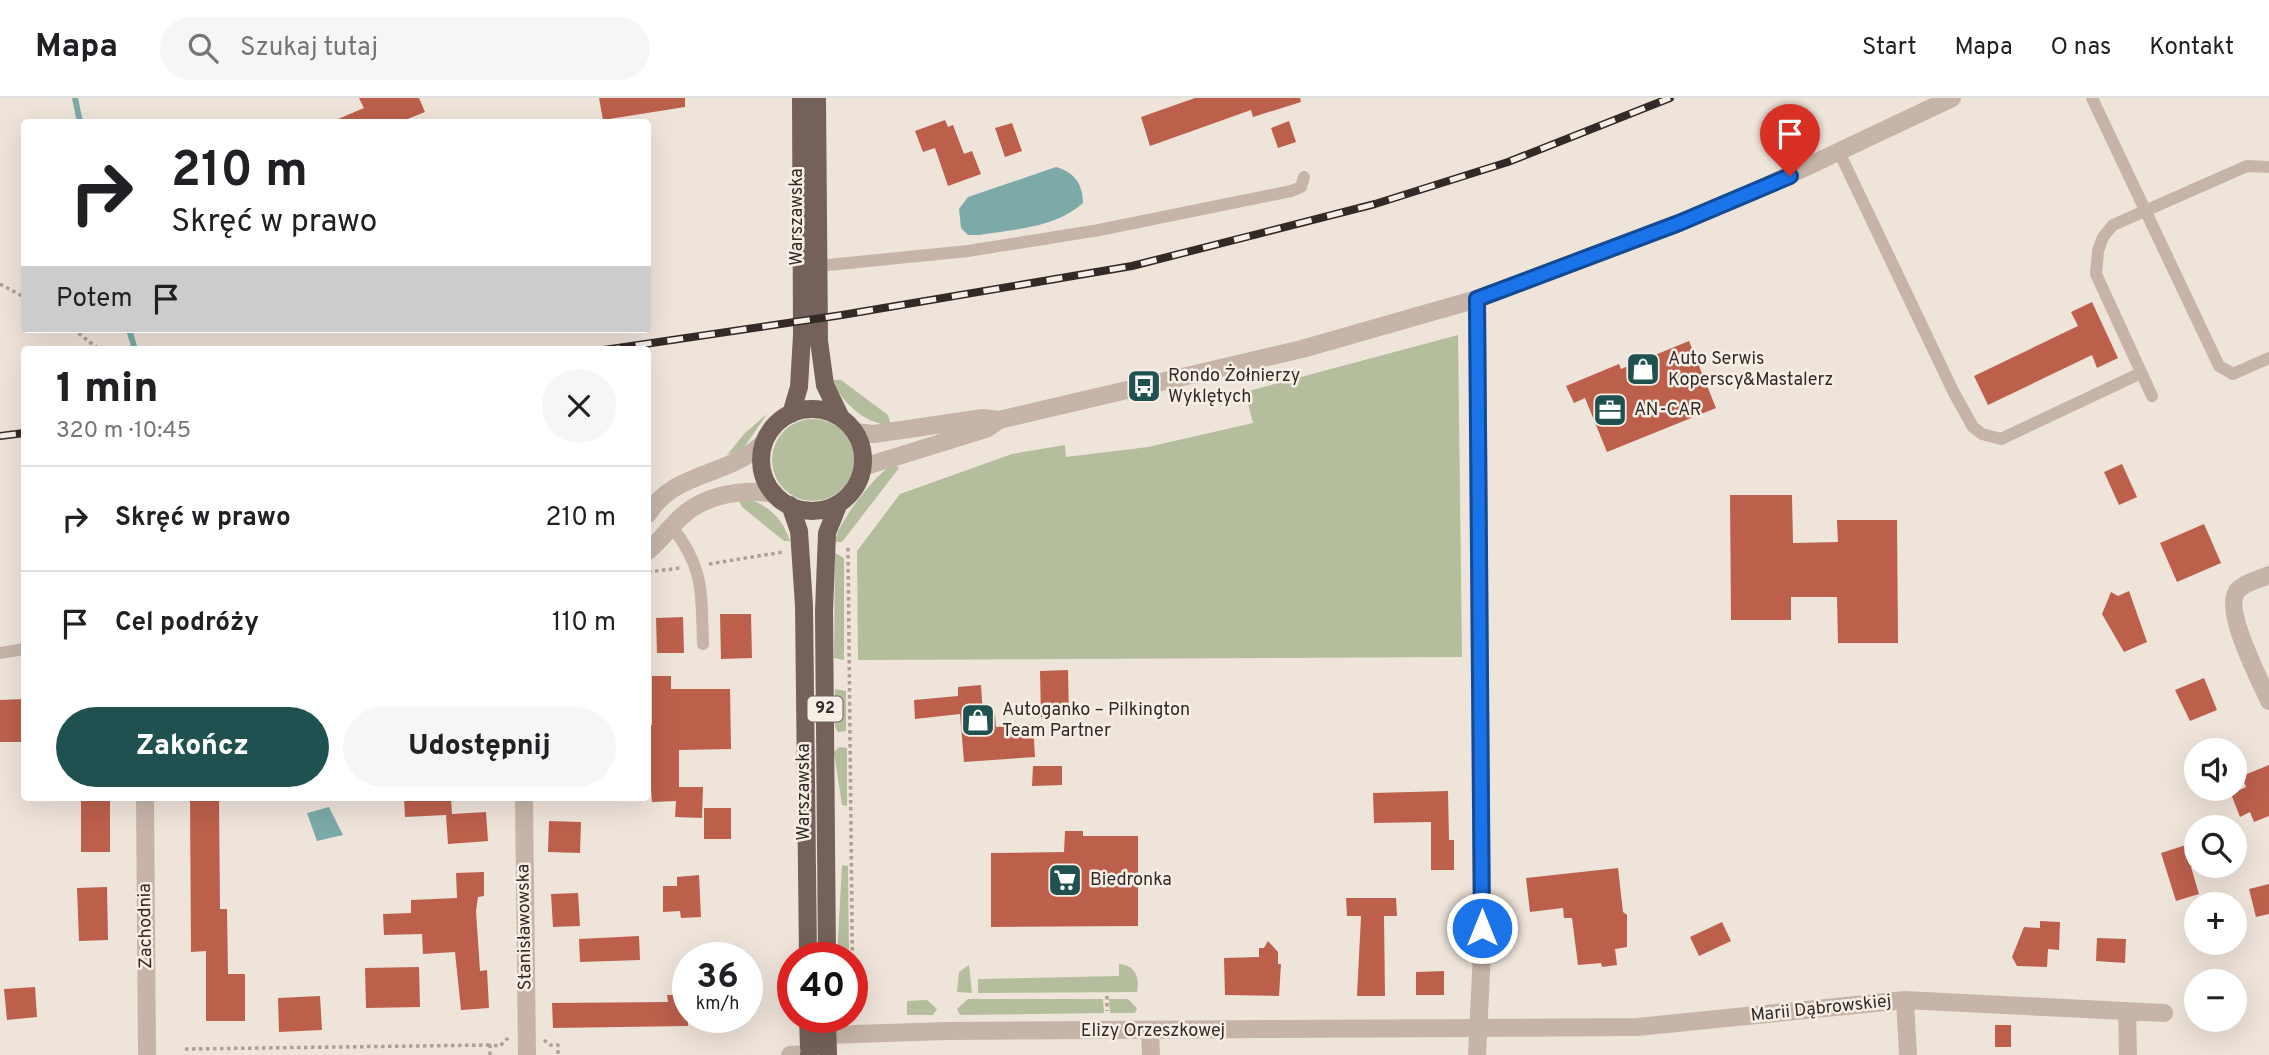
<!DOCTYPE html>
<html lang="pl">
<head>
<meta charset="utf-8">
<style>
	body { margin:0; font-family:Overpass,sans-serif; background:#f6f6f6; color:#202124; height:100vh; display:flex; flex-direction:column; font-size:26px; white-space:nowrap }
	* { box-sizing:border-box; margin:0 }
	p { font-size:23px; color:#757577 }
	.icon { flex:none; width:38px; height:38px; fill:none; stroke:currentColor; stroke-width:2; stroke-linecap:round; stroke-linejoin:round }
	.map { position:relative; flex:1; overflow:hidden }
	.side { position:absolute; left:21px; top:248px; width:630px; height:455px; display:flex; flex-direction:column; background:#fff; border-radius:7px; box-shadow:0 7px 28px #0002 }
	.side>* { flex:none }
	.hud { position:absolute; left:21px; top:21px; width:630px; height:214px; border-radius:7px; box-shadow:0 7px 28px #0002; background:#fff; color:#202124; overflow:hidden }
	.fabs { position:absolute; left:2184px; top:640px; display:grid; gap:14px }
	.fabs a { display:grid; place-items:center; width:63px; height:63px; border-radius:50%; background:#fff; box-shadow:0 7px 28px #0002; font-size:35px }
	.speed { position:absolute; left:672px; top:844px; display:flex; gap:14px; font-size:35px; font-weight:700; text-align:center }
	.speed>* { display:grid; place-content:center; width:91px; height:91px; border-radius:50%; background:#fff; box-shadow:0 7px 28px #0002; line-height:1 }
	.speed small { font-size:18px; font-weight:400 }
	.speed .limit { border:10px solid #d22; background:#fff; color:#111 }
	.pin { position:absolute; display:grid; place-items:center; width:60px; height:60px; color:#fff; margin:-72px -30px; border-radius:50% 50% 50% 0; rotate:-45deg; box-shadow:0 0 7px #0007 }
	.pin .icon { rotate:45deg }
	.me { position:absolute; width:77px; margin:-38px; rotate:0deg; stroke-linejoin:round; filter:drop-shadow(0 0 5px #0008) }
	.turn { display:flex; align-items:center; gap:24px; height:147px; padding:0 35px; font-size:32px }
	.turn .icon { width:91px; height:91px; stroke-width:2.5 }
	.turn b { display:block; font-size:49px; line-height:60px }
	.then { display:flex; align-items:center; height:66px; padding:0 35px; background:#0003; gap:14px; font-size:26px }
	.round { display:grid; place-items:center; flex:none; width:74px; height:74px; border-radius:37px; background:#f6f6f6 }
	.summary { display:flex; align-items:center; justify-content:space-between; height:119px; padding:0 35px }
	h1 { font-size:42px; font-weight:800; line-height:52px }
	.button { display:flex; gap:14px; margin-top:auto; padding:14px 35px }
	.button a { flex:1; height:80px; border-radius:42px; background:#205151; color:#fff; font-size:28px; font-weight:800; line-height:80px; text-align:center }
	.button a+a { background:#f6f6f6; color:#202124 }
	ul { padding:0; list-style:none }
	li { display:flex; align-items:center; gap:21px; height:105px; padding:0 35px; border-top:2px solid #e0e0e0 }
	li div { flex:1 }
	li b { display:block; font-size:26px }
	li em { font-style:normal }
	header { display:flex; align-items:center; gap:42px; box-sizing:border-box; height:98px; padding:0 35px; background:#fff; border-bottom:2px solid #e0e0e0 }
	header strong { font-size:33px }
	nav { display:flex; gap:38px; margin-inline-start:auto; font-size:24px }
	.search { width:490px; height:63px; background:#f6f6f6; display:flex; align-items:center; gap:18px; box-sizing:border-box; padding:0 24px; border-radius:38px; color:#757577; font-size:26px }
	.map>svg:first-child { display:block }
	.green { fill:#b4bd9c }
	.water { fill:#7caaa9 }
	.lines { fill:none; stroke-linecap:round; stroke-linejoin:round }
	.stream { stroke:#7caaa9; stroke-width:6 }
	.building { fill:#bc604c }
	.path { stroke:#b29e92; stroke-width:3.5; stroke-dasharray:3.5 3.5; stroke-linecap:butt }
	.service { stroke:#c6b4a8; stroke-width:12 }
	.minor { stroke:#c6b4a8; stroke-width:18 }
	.tertiary { stroke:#c6b4a8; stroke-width:18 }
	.primary { stroke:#746159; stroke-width:18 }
	.rail-casing { stroke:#332a27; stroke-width:8 }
	.rail { stroke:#f7eee6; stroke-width:5; stroke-dasharray:16; stroke-linecap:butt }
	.route-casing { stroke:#114b97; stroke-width:18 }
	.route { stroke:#1a73e8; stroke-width:12 }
	.labels { text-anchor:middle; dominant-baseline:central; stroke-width:5; stroke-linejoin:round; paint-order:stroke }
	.shield { fill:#f7eee6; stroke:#6e6560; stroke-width:2 }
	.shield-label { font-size:16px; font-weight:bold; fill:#332a27 }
	.street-label { font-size:18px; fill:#332a27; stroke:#f7eee6 }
	.poi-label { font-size:18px; fill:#332a27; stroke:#f7eee6; text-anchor:start }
</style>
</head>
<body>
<header>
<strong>Mapa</strong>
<div class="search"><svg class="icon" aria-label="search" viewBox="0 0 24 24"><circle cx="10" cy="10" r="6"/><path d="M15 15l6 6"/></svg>Szukaj tutaj</div>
<nav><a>Start</a><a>Mapa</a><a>O nas</a><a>Kontakt</a></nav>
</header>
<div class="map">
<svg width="2269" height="957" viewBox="0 0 2269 957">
	<rect width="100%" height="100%" fill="#efe4da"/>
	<path class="green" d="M1458,237L1462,559L858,562L857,453L900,396L1012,356L1065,347L1066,359L1148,349L1253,325L1245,294Z
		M831,282H841L888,317L891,327C863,326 843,304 831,282Z
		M767,316L743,351L727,357L745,335Z
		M772 362a41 41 0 1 1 82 0a41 41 0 1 1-82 0Z
		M894,366L899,370L842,444H835C837,425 877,374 894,366Z
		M749,401C771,409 783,422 790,443H784L742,409L739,403Z
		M835,455L844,460V562L834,560Z
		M835,591L846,593V633L838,634L835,629Z
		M839,649L847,650V708L842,707L834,654Z
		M842,767L848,768L849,859H837Z
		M1119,866C1135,867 1140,879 1137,894L978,895V881L1119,878Z
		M969,867L972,895L957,894L959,874Z
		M968,901H1103L1104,915L960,917L957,911Z
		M1109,901H1128L1137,910L1135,915H1110Z
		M927,902L937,911L933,917H907V903Z"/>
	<path class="water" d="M1056,69C1074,74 1083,86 1083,105C1055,130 1015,131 979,137H968L961,130L959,111L968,99Z
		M329,709L343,737L317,743L307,715Z"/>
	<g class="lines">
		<path class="stream" d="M75,0L80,24
			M129,231L135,252"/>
	</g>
	<path class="building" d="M359,0H419L425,14L400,24H331L364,10Z
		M599,0H685V9L603,22Z
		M1195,0H1300L1301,4L1253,19L1251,12L1150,48L1141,19Z
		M945,22L948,29L953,27L964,56L972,53L981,76L948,88L935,50L923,54L915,33Z
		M1289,23L1296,44L1278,50L1271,30Z
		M1012,25L1022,53L1005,59L995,30Z
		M2092,204L2118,260L2097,270L2092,257L1988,307L1974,278L2078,228L2071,214Z
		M1689,243L1716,310L1607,354L1585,300L1574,305L1566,288L1619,266L1621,271Z
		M2122,366L2137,399L2119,407L2104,374Z
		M1730,397H1792L1793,445L1838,444L1837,422H1897L1898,545H1838L1837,499H1791V522H1731Z
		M2204,426L2221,465L2177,484L2160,445Z
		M2129,493L2147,544L2124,554L2102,516L2111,494L2118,498Z
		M720,516H751L752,560L721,561Z
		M683,519L684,555H657L656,520Z
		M1068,572L1069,618L1041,619L1040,573Z
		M652,578H671V591H730L731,651L679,652V689H703L702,720L675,719L676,703L652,704L648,654L649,627H652Z
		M2204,580L2217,612L2190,623L2175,592Z
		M981,587L983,618L995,616L996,629L1033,626L1035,659L964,664L960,616L915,621L914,602L958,598V589Z
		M24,601V644H0V602Z
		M2269,667V718L2254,724L2250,714L2240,719L2231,696L2246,689L2242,678Z
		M1033,668H1062V687L1032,688Z
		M1448,693L1449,742H1454V772H1431V724L1374,725L1373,695Z
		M81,700H110V754H81Z
		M190,700H219L220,811H227L228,876H245V923H206V853L191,854Z
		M404,700H451L452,716L486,714L488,743L448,746L446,717L405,719Z
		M704,710H731V741H704Z
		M549,723L581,724L580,755L548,754Z
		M1065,733H1083V738H1138V828L991,829V755L1064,754Z
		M2189,746L2196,767L2191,769L2199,796L2176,803L2161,755Z
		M1618,770L1623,814L1627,817V849L1615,851L1617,867L1602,869L1601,865L1578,867L1572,820H1564L1563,810L1530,814L1526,780Z
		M484,774V798L478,799L476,813L480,873L487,872L489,910L461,912L455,854L423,856L422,836L384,837L383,816L411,815V802L457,800L456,775Z
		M699,777L701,819L681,820L680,813L663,814V788H677V779Z
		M2269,786V816L2256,819L2249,791Z
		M107,789L108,842L79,843L77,790Z
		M578,795L580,828L553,829L551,796Z
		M1346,800H1396L1397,818H1384L1385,898H1357L1361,818H1347Z
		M2040,823L2060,824L2059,852L2048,851L2047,869L2017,868L2012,859L2024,829L2040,830Z
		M1722,824L1731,843L1699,858L1690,839Z
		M639,838L640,862L580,864L579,841Z
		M2097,840L2126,841L2125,865L2096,863Z
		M1268,843L1278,854V866H1281L1279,898L1225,897L1224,860L1259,859V850H1264Z
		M419,869L420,909L366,910L365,870Z
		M1444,873V897H1416V874Z
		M35,889L37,919L7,922L4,891Z
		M667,897H688V928L553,930L552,905L668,904Z
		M320,898L322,932L279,934L278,900Z
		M1995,927H2011V949H1995Z"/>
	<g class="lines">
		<path class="path" d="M0,186L24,199
			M73,231L100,252
			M848,450L853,919
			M709,466L783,454
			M648,474L680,470
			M788,861V916
			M1107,898V913
			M544,942L550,947H558V957
			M185,951L490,947
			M490,957V947L500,948L509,939"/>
		<path class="service" d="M2092,0L2219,268L2233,276L2269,260
			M1840,56L1954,295L1973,329L1982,336L2001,341L2141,275
			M818,168L968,153L1099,132L1291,93L1301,89L1304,79
			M2152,298L2096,176L2098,153L2103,139L2113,127L2247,68L2269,69
			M672,429C705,471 701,495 703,546
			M0,555L24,551"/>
		<path class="minor" d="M648,416C675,372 730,379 764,344
			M648,453C661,442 670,429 682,418C706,396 745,390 775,396
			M2269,477C2260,481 2246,484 2239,491C2220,507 2260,582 2269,603
			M145,700L147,957
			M524,700L527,957
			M1905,902L1908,957
			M2127,913L2128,957
			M1150,933L1151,957
			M827,937L946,933L1637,929L1905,902L2164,915
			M790,957L809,956"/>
		<path class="tertiary" d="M1477,201L1482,855L1477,957
			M854,334L874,336L983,320L999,322L1302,251L1477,201L1679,125L1764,89L1952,0
			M863,369L986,331L999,322"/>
		<path class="primary" d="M817,0L819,243L825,287L840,318
			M761 362a51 51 0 1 1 102 0a51 51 0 1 1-102 0Z
			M791,316L799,289L802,237L801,0
			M790,407L799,433L804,508L808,859
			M827,859L824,513L827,435L839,405
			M808,919L809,950
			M827,922L828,957
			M809,956L826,919"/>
		<g class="rail-casing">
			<path id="rail" d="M604,252L842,217L1132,168L1375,106L1508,64L1670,0
				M0,338L24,335"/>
		</g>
		<use href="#rail" class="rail"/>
	</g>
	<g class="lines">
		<g class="route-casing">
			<path id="route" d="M1482,830L1477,201L1679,125L1790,78"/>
		</g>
		<use href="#route" class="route"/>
	</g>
	<defs>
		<g id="shop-square" transform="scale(1.75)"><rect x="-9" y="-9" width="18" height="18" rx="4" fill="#205151" stroke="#f7eee6"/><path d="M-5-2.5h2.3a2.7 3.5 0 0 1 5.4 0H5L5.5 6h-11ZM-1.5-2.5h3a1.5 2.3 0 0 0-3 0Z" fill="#fff"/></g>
		<g id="bus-square" transform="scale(1.75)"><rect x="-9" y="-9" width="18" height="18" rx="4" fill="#205151" stroke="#f7eee6"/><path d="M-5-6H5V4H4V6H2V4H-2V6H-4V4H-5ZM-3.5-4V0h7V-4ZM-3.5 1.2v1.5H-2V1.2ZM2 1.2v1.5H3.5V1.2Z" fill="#fff"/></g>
		<g id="office-square" transform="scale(1.75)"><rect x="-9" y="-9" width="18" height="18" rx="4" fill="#205151" stroke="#f7eee6"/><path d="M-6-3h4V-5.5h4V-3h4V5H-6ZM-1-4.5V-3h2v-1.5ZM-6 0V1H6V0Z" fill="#fff"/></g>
		<g id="supermarket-square" transform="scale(1.75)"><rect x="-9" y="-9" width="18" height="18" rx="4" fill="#205151" stroke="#f7eee6"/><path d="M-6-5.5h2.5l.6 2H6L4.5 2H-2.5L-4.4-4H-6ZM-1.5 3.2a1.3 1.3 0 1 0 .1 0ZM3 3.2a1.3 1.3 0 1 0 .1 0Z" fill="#fff"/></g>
	</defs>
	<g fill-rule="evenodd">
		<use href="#shop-square" x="1643" y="271"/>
		<use href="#bus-square" x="1144" y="288"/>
		<use href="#office-square" x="1610" y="312"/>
		<use href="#shop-square" x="978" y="622"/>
		<use href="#supermarket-square" x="1065" y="782"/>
	</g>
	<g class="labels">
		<rect class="shield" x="807.5" y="598.5" width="35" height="25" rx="5"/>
		<g class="shield-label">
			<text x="825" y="611">92</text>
		</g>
		<g class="street-label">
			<text transform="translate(797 119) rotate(-90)">Warszawska</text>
			<text transform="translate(804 694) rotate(-90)">Warszawska</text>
			<text transform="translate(146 828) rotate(-91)">Zachodnia</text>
			<text transform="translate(525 829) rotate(-91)">Stanisławowska</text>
			<text transform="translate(1821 911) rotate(-6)">Marii Dąbrowskiej</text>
			<text x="1153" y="933">Elizy Orzeszkowej</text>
		</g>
		<g class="poi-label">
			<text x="1668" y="261">Auto Serwis<tspan x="1668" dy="21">Koperscy&amp;Mastalerz</tspan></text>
			<text x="1168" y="278">Rondo Żołnierzy<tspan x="1168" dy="21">Wyklętych</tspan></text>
			<text x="1634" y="312">AN-CAR</text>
			<text x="1002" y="612">Autoganko – Pilkington<tspan x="1002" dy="21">Team Partner</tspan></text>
			<text x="1090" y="782">Biedronka</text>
		</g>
	</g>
</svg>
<div class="fabs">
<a><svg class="icon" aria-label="sound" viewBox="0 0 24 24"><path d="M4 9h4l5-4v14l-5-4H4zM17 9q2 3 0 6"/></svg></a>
<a><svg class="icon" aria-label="search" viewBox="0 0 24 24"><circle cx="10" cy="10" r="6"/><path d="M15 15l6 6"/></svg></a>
<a>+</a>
<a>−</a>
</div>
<div class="speed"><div>36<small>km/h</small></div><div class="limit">40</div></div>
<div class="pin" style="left:1790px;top:78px;background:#d93025"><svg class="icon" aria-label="arrive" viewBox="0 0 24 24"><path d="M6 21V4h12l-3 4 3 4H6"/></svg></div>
<svg class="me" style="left:1482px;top:830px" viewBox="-20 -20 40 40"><circle r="17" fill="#1a73e8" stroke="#fff" stroke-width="3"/><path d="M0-11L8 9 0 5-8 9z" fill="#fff"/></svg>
<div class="hud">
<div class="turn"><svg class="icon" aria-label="right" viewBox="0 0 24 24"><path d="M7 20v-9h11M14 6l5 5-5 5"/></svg><div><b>210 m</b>Skręć w prawo</div></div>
<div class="then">Potem<svg class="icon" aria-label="arrive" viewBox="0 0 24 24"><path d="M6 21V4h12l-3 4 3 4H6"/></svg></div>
</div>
<section class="side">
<div class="summary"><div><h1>1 min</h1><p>320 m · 10:45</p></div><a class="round"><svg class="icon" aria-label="close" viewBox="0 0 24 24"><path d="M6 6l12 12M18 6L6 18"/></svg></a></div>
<ul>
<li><svg class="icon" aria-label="right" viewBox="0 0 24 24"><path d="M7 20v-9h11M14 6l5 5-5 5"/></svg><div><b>Skręć w prawo</b></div><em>210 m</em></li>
<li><svg class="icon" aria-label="arrive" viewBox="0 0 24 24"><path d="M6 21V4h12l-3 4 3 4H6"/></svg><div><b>Cel podróży</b></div><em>110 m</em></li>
</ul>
<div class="button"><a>Zakończ</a><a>Udostępnij</a></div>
</section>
</div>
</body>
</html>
